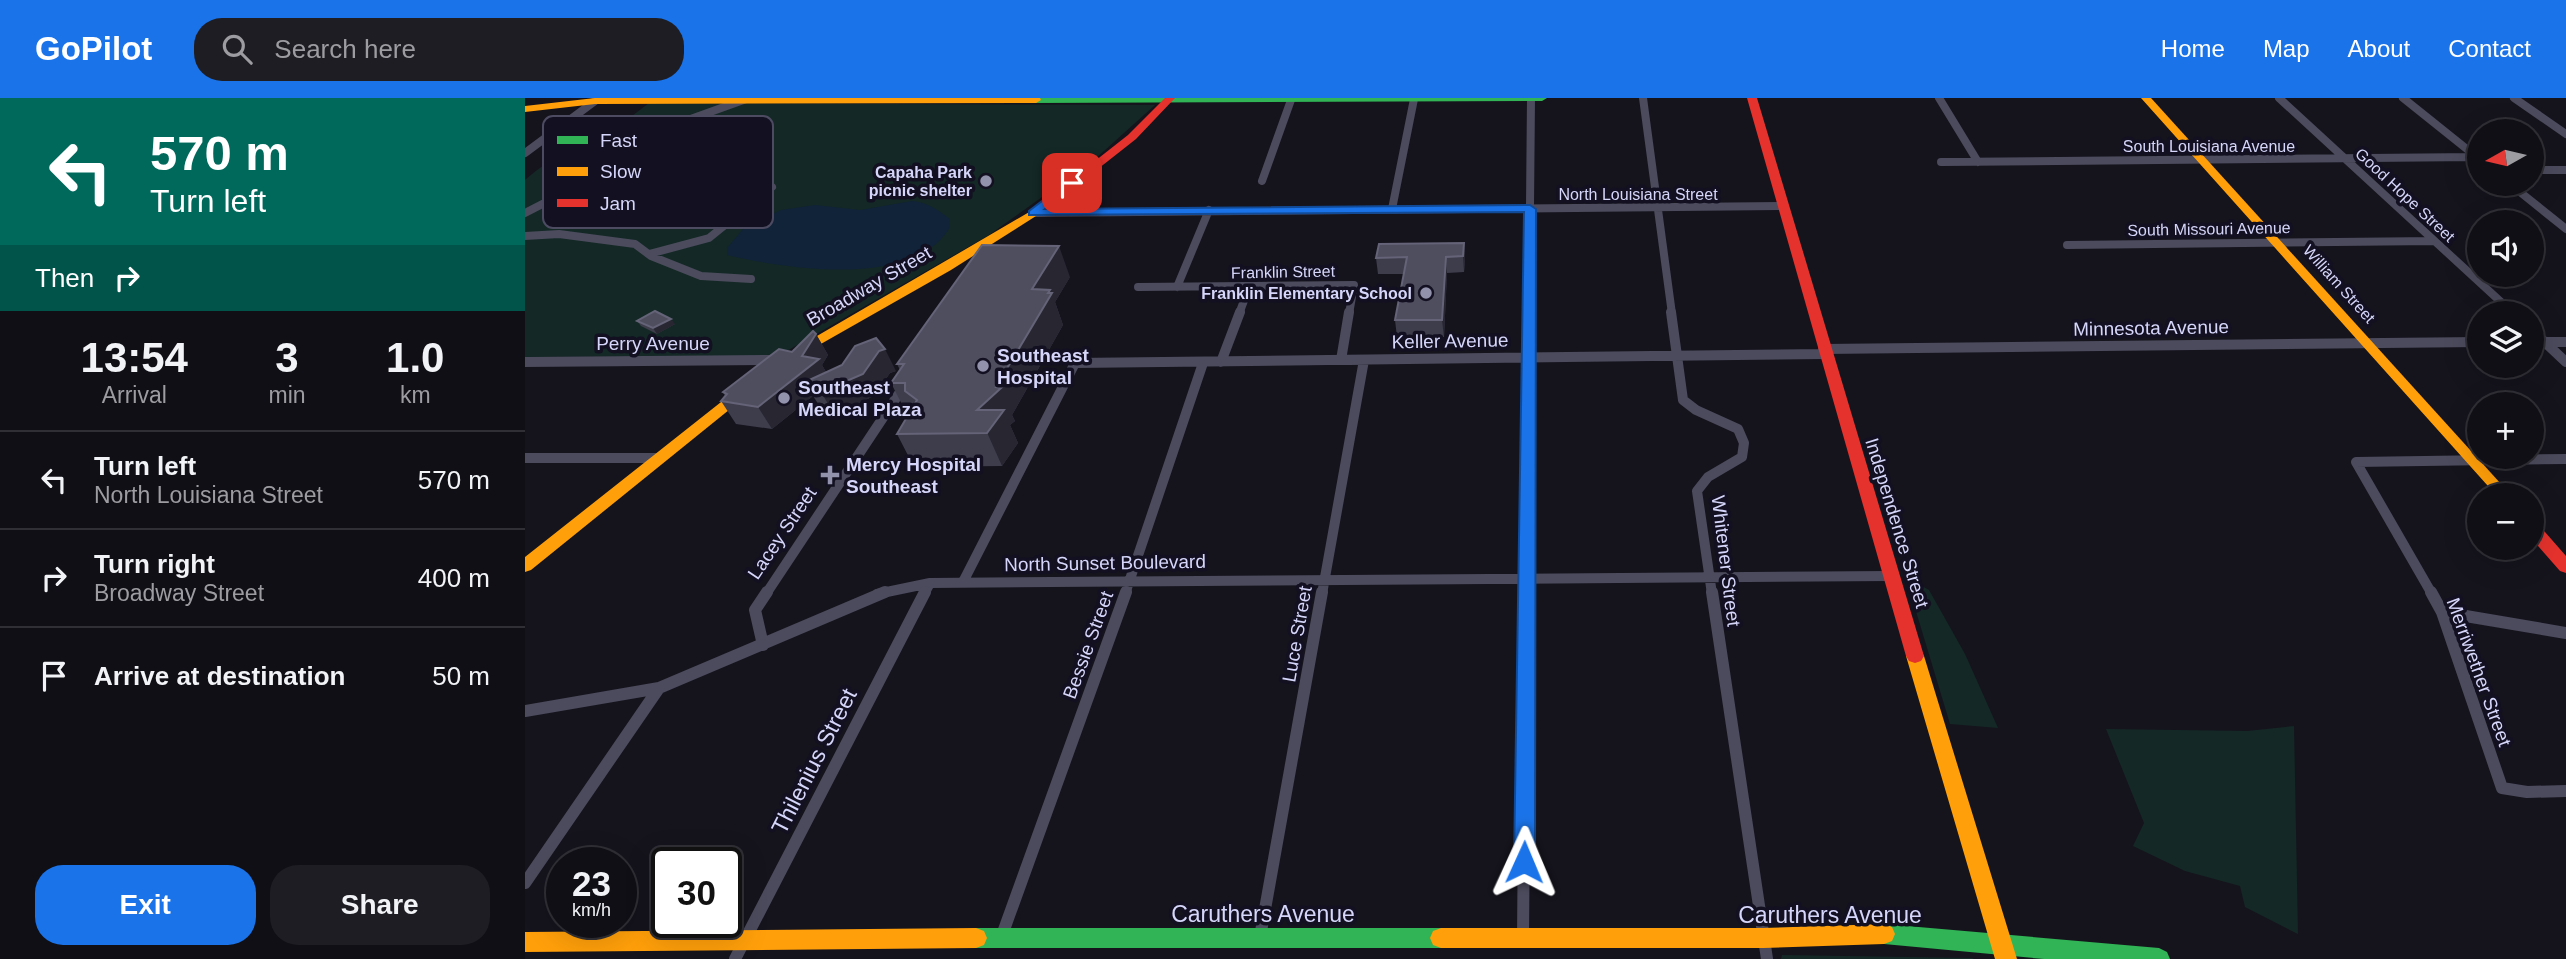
<!DOCTYPE html>
<html lang="en">
<head>
<meta charset="utf-8">
<style>
	body { margin:0; font-family:Arial,sans-serif; background:#1e1d23; color:#f1f3f6; height:100vh; display:flex; flex-direction:column; font-size:26px; white-space:nowrap }
	* { box-sizing:border-box; margin:0 }
	p { font-size:23px; color:#9c9ca1 }
	.icon { flex:none; width:38px; height:38px; fill:none; stroke:currentColor; stroke-width:2; stroke-linecap:round; stroke-linejoin:round }
	.map { position:relative; flex:1; overflow:hidden }
	.sheet { display:flex; flex-direction:column; background:#100f16; width:525px }
	.sheet>* { flex:none }
	.hud { background:#00695c; color:#fff; overflow:hidden }
	.needle { width:46px; rotate:262deg }
	.controls { position:absolute; left:1942px; top:21px; display:grid; gap:14px }
	.controls a { display:grid; place-items:center; width:77px; height:77px; border-radius:50%; background:#100f16; box-shadow:0 7px 28px #0002,0 0 0 2px #302f35; font-size:35px }
	.speed { position:absolute; left:21px; top:749px; display:flex; gap:14px; font-size:35px; font-weight:700; text-align:center }
	.speed>* { display:grid; place-content:center; width:91px; height:91px; border-radius:50%; background:#100f16; box-shadow:0 7px 28px #0002,0 0 0 2px #302f35; line-height:1 }
	.speed small { font-size:18px; font-weight:400 }
	.speed .limit { border:4px solid #111; border-radius:10px; background:#fff; color:#111 }
	.pin { position:absolute; display:grid; place-items:center; width:60px; height:60px; color:#fff; margin:-30px; border-radius:14px; box-shadow:0 4px 10px #0006 }
	.me { position:absolute; width:77px; margin:-38px; rotate:1deg; stroke-linejoin:round; filter:drop-shadow(0 0 5px #0008) }
	.turn { display:flex; align-items:center; gap:24px; height:147px; padding:0 35px; font-size:32px }
	.turn .icon { width:91px; height:91px; stroke-width:2.5 }
	.turn b { display:block; font-size:49px; line-height:60px }
	.then { display:flex; align-items:center; height:66px; padding:0 35px; background:#0003; gap:14px; font-size:26px }
	.eta { display:flex; justify-content:space-evenly; align-items:center; height:119px; text-align:center }
	.eta b { font-size:42px; font-weight:800; line-height:49px }
	.primary-button { display:flex; gap:14px; margin-top:auto; padding:14px 35px }
	.primary-button a { flex:1; height:80px; border-radius:28px; background:#1a73e8; color:#fff; font-size:28px; font-weight:800; line-height:80px; text-align:center }
	.primary-button a+a { background:#1e1d23; color:#f1f3f6 }
	ul { padding:0; list-style:none }
	li { display:flex; align-items:center; gap:21px; height:98px; padding:0 35px; border-top:2px solid #302f35 }
	li div { flex:1 }
	li b { display:block; font-size:26px }
	li em { font-style:normal }
	header { display:flex; align-items:center; gap:42px; box-sizing:border-box; height:98px; padding:0 35px; background:#1a73e8; color:#fff }
	header strong { font-size:33px }
	nav { display:flex; gap:38px; margin-inline-start:auto; font-size:24px }
	.search { width:490px; height:63px; background:#1e1d23; display:flex; align-items:center; gap:18px; box-sizing:border-box; padding:0 24px; border-radius:28px; color:#9c9ca1; font-size:26px }
	main { display:flex; flex:1; min-height:0 }
	.map>svg:first-child { display:block }
	.green { fill:#142826 }
	.water { fill:#102338 }
	.lines { fill:none; stroke-linecap:round; stroke-linejoin:round }
	.street-far2 { stroke:#4b4b5d; stroke-width:8 }
	.street-far1 { stroke:#4b4b5d; stroke-width:10 }
	.street { stroke:#4b4b5d; stroke-width:12 }
	.fast { fill:#30b455; fill-rule:evenodd }
	.slow { fill:#ff9f0a; fill-rule:evenodd }
	.jam { fill:#e5322d; fill-rule:evenodd }
	.wall { fill:#3e3d4c }
	.shaded-wall { fill:#272631 }
	.building { fill:#4f4e5f; stroke:#646377; stroke-width:2 }
	.route { fill:#1a73e8; stroke:#114b97; stroke-width:2 }
	.poi-dot { fill:#9292ad; stroke:#121021; stroke-width:2.5 }
	.labels { text-anchor:middle; dominant-baseline:central; stroke-width:7; stroke-linejoin:round; paint-order:stroke }
	.far-street-label { font-size:16px; fill:#d6d6fa; stroke:#121021 }
	.far-poi-label { font-size:16px; font-weight:bold; fill:#d6d6fa; stroke:#121021; text-anchor:end }
	.street-label { font-size:19px; fill:#d6d6fa; stroke:#121021 }
	.poi-label { font-size:19px; font-weight:bold; fill:#d6d6fa; stroke:#121021; text-anchor:start }
	.near-street-label { font-size:23px; fill:#d6d6fa; stroke:#121021 }
	.key { fill:#121021; stroke:#4d4b62; stroke-width:2 }
	.key-label { font-size:19px; fill:#d6d6fa }
</style>
</head>
<body>
<header>
<strong>GoPilot</strong>
<div class="search"><svg class="icon" aria-label="search" viewBox="0 0 24 24"><circle cx="10" cy="10" r="6"/><path d="M15 15l6 6"/></svg>Search here</div>
<nav><a>Home</a><a>Map</a><a>About</a><a>Contact</a></nav>
</header>
<main>
<section class="sheet">
<div class="hud">
<div class="turn"><svg class="icon" aria-label="left" viewBox="0 0 24 24"><path d="M17 20v-9H6M10 6l-5 5 5 5"/></svg><div><b>570 m</b>Turn left</div></div>
<div class="then">Then<svg class="icon" aria-label="right" viewBox="0 0 24 24"><path d="M7 20v-9h11M14 6l5 5-5 5"/></svg></div>
</div>
<div class="eta">
<div><b>13:54</b><p>Arrival</p></div>
<div><b>3</b><p>min</p></div>
<div><b>1.0</b><p>km</p></div>
</div>
<ul>
<li><svg class="icon" aria-label="left" viewBox="0 0 24 24"><path d="M17 20v-9H6M10 6l-5 5 5 5"/></svg><div><b>Turn left</b><p>North Louisiana Street</p></div><em>570 m</em></li>
<li><svg class="icon" aria-label="right" viewBox="0 0 24 24"><path d="M7 20v-9h11M14 6l5 5-5 5"/></svg><div><b>Turn right</b><p>Broadway Street</p></div><em>400 m</em></li>
<li><svg class="icon" aria-label="arrive" viewBox="0 0 24 24"><path d="M6 21V4h12l-3 4 3 4H6"/></svg><div><b>Arrive at destination</b></div><em>50 m</em></li>
</ul>
<div class="primary-button"><a>Exit</a><a>Share</a></div>
</section>
<div class="map">
<svg width="2041" height="861" viewBox="0 0 2041 861">
	<rect width="100%" height="100%" fill="#15141d"/>
	<path class="green" d="M124,5L630,7L570,61L464,137L253,258L0,259V82C14,70 20,63 39,65L32,75Z
		M1386,482L1404,492L1440,556L1473,630L1425,626L1390,510Z
		M1769,628L1773,836L1720,809L1715,788L1660,773L1608,748L1619,725L1581,631L1722,633Z
		M1257,857L1447,860L1449,861H1256Z"/>
	<path class="water" d="M387,103C402,104 413,112 425,121V129C390,191 260,171 202,157V150L218,131L256,112L290,107L335,112Z"/>
	<g class="lines">
		<path class="street-far2" d="M1118,0L1147,216
			M1414,0L1453,64
			M1754,0L1988,215
			M1878,0L1953,60
			M1989,0L2041,36
			M112,29L140,31
			M0,55L70,3
			M1416,64L1951,59
			M2007,72H2041
			M737,83L766,2
			M1985,86L2041,131
			M867,111L889,1
			M0,115L95,66L149,27L224,0
			M508,115L1256,108
			M0,138L34,136L110,146L126,158L176,178L226,181
			M1542,147L1909,143
			M124,156L184,140L247,89
			M613,189L829,187L824,216
			M652,189L684,112
			M714,216L724,189
			M1004,216L1006,0"/>
		<path class="street-far1" d="M1146,214L1158,302L1171,312L1213,331L1219,345L1217,359L1183,379L1172,393L1187,496
			M2007,232L2041,264
			M2007,244H2041
			M1298,251L1955,244
			M0,264L250,262
			M696,264L715,214
			M0,360H135
			M438,484L550,265L1300,256
			M241,496L379,288
			M352,496L405,485L1365,478
			M399,496L405,485
			M600,496L678,265
			M797,496L839,262H816L824,214
			M1001,496L1004,214
			M1907,496L1831,364L2041,361"/>
		<path class="street" d="M1187,494L1242,861
			M1906,494L1917,514L1977,690L2002,694L2041,693
			M1917,514L2041,535
			M238,547L230,512L242,494
			M0,613L134,590L360,494
			M0,785L134,590
			M735,839L797,494
			M476,840L601,494
			M998,840L1001,494
			M210,861L400,494"/>
		<path class="fast" d="M507,0H1022L1017,3L511,5L508,4Z
			M1359,826L1634,850L1642,854L1645,861H1519L1359,846L1351,843L1348,836L1351,829Z
			M451,830H916L924,833L927,840L924,847L916,850H451L443,847L440,840L443,833Z"/>
		<path class="slow" d="M70,0H515L516,2L511,5L70,6L0,14V8Z
			M1616,0H1626L1986,397H1971Z
			M518,106L522,107V111L426,172L280,255L275,256L268,252Z
			M215,292L220,293L222,296L220,299L6,472L0,474V459L210,293Z
			M1390,551L1396,553L1399,558L1492,861H1470L1381,558L1384,553Z
			M1359,826L1367,829L1370,836L1367,843L1359,846L1238,850H916L908,847L905,840L908,833L916,830H1238Z
			M451,830L459,833L462,840L459,847L451,850L0,854V834Z"/>
		<path class="jam" d="M640,0H650L611,41L522,111H514V107L603,37Z
			M1222,0H1232L1399,558L1396,563L1390,565L1384,563L1381,558Z
			M2007,425L2013,426L2041,458V475L2035,473L2007,441Z"/>
	</g>
	<path class="wall" d="M939,145L940,161L939,174L922,175L919,239H872L870,222L879,176H853L851,160Z
		M545,179L530,204L538,227L487,317L490,323L485,327L493,345L477,368L389,369L372,336L383,318L366,285L375,272L372,266Z
		M112,223L150,226L132,236L116,228Z
		M291,236L303,257L297,267L301,274L317,267L371,273L365,275L349,298L309,316H300L288,298L247,331L211,326L196,303L200,298L198,294L267,254Z"/>
	<path class="shaded-wall" d="M939,145L940,161L939,174L938,158Z
		M534,148L545,179L530,204L538,227L487,317L490,323L485,327L493,345L477,368L452,312L471,289L507,191Z
		M921,159L922,175L919,239L917,222Z
		M146,221L150,226L132,236L128,230Z
		M291,236L303,257L297,267L306,283L280,284L288,298L247,331L233,309L277,258Z
		M360,251L371,273L365,275L349,298L309,316L296,294L354,253Z"/>
	<path class="building" d="M939,145L938,158L921,159L917,222H870L882,159L851,160L854,146Z
		M457,147L534,148L507,191L525,192L523,195H527L471,289L476,290L452,312H479L462,335L372,336L392,302L380,293V285H366L379,266H372Z
		M130,213L146,221L128,230L112,223Z
		M288,233L291,236L277,258L294,261L233,309L196,303L202,296L198,294L254,251L267,254Z
		M351,240L360,251L354,253L338,276L296,294H287L280,284L317,267L330,248Z"/>
	<path class="route" d="M543,83L553,85L520,111L1005,107L1011,111L1010,764L1007,770L999,773L992,770L989,764L999,114L504,117V113Z"/>
	<g class="poi-dot">
		<circle cx="461" cy="83" r="7"/>
		<circle cx="901" cy="195" r="7"/>
		<circle cx="458" cy="268" r="7"/>
		<circle cx="259" cy="300" r="7"/>
		<path d="M301.5 366.5h7v7h7v7h-7v7h-7v-7h-7v-7h7z"/>
	</g>
	<g class="labels">
		<g class="far-street-label">
			<text x="1684" y="48">South Louisiana Avenue</text>
			<text x="1113" y="96">North Louisiana Street</text>
			<text transform="translate(1880 97) rotate(43)">Good Hope Street</text>
			<text transform="translate(1684 131) rotate(-1)">South Missouri Avenue</text>
			<text transform="translate(758 174) rotate(-1)">Franklin Street</text>
			<text transform="translate(1814 186) rotate(48)">William Street</text>
		</g>
		<g class="far-poi-label">
			<text x="447" y="74">Capaha Park<tspan x="447" dy="18">picnic shelter</tspan></text>
			<text x="887" y="195">Franklin Elementary School</text>
		</g>
		<g class="street-label">
			<text transform="translate(344 188) rotate(-30)">Broadway Street</text>
			<text transform="translate(1626 230) rotate(-1)">Minnesota Avenue</text>
			<text transform="translate(925 243) rotate(-1)">Keller Avenue</text>
			<text x="128" y="245">Perry Avenue</text>
			<text transform="translate(1372 425) rotate(73)">Independence Street</text>
			<text transform="translate(257 435) rotate(-56)">Lacey Street</text>
			<text transform="translate(1201 463) rotate(83)">Whitener Street</text>
			<text transform="translate(580 465) rotate(-1)">North Sunset Boulevard</text>
			<text transform="translate(772 536) rotate(-80)">Luce Street</text>
			<text transform="translate(563 547) rotate(-70)">Bessie Street</text>
			<text transform="translate(1954 574) rotate(70)">Merriwether Street</text>
		</g>
		<g class="poi-label">
			<text x="472" y="257">Southeast<tspan x="472" dy="22">Hospital</tspan></text>
			<text x="273" y="289">Southeast<tspan x="273" dy="22">Medical Plaza</tspan></text>
			<text x="321" y="366">Mercy Hospital<tspan x="321" dy="22">Southeast</tspan></text>
		</g>
		<g class="near-street-label">
			<text transform="translate(289 663) rotate(-63)">Thilenius Street</text>
			<text x="738" y="816">Caruthers Avenue</text>
			<text x="1305" y="817">Caruthers Avenue</text>
		</g>
	</g>
	<rect x="18" y="18" width="230" height="112" rx="10" class="key"/>
	<rect x="32" y="38" width="31" height="8" fill="#30b455"/>
	<rect x="32" y="69" width="31" height="9" fill="#ff9f0a"/>
	<rect x="32" y="101" width="31" height="8" fill="#e5322d"/>
	<g class="key-label">
		<text x="75" y="49">Fast</text>
		<text x="75" y="80">Slow</text>
		<text x="75" y="112">Jam</text>
	</g>
</svg>
<div class="controls">
<a><svg class="needle" viewBox="-14 -14 28 28"><path d="M0-13l5 13h-10z" fill="#e53935"/><path d="M0 13l5-13h-10z" fill="#9c9ca1"/></svg></a>
<a><svg class="icon" aria-label="sound" viewBox="0 0 24 24"><path d="M4 9h4l5-4v14l-5-4H4zM17 9q2 3 0 6"/></svg></a>
<a><svg class="icon" aria-label="layers" viewBox="0 0 24 24"><path d="M12 4l9 5-9 5-9-5zM3 14l9 5 9-5"/></svg></a>
<a>+</a>
<a>−</a>
</div>
<div class="speed"><div>23<small>km/h</small></div><div class="limit">30</div></div>
<div class="pin" style="left:547px;top:85px;background:#d93025"><svg class="icon" aria-label="arrive" viewBox="0 0 24 24"><path d="M6 21V4h12l-3 4 3 4H6"/></svg></div>
<svg class="me" style="left:999px;top:764px" viewBox="-20 -20 40 40"><path d="M0-17L14 15 0 8-14 15z" fill="#1a73e8" stroke="#fff" stroke-width="4"/></svg>
</div>
</main>
</body>
</html>
